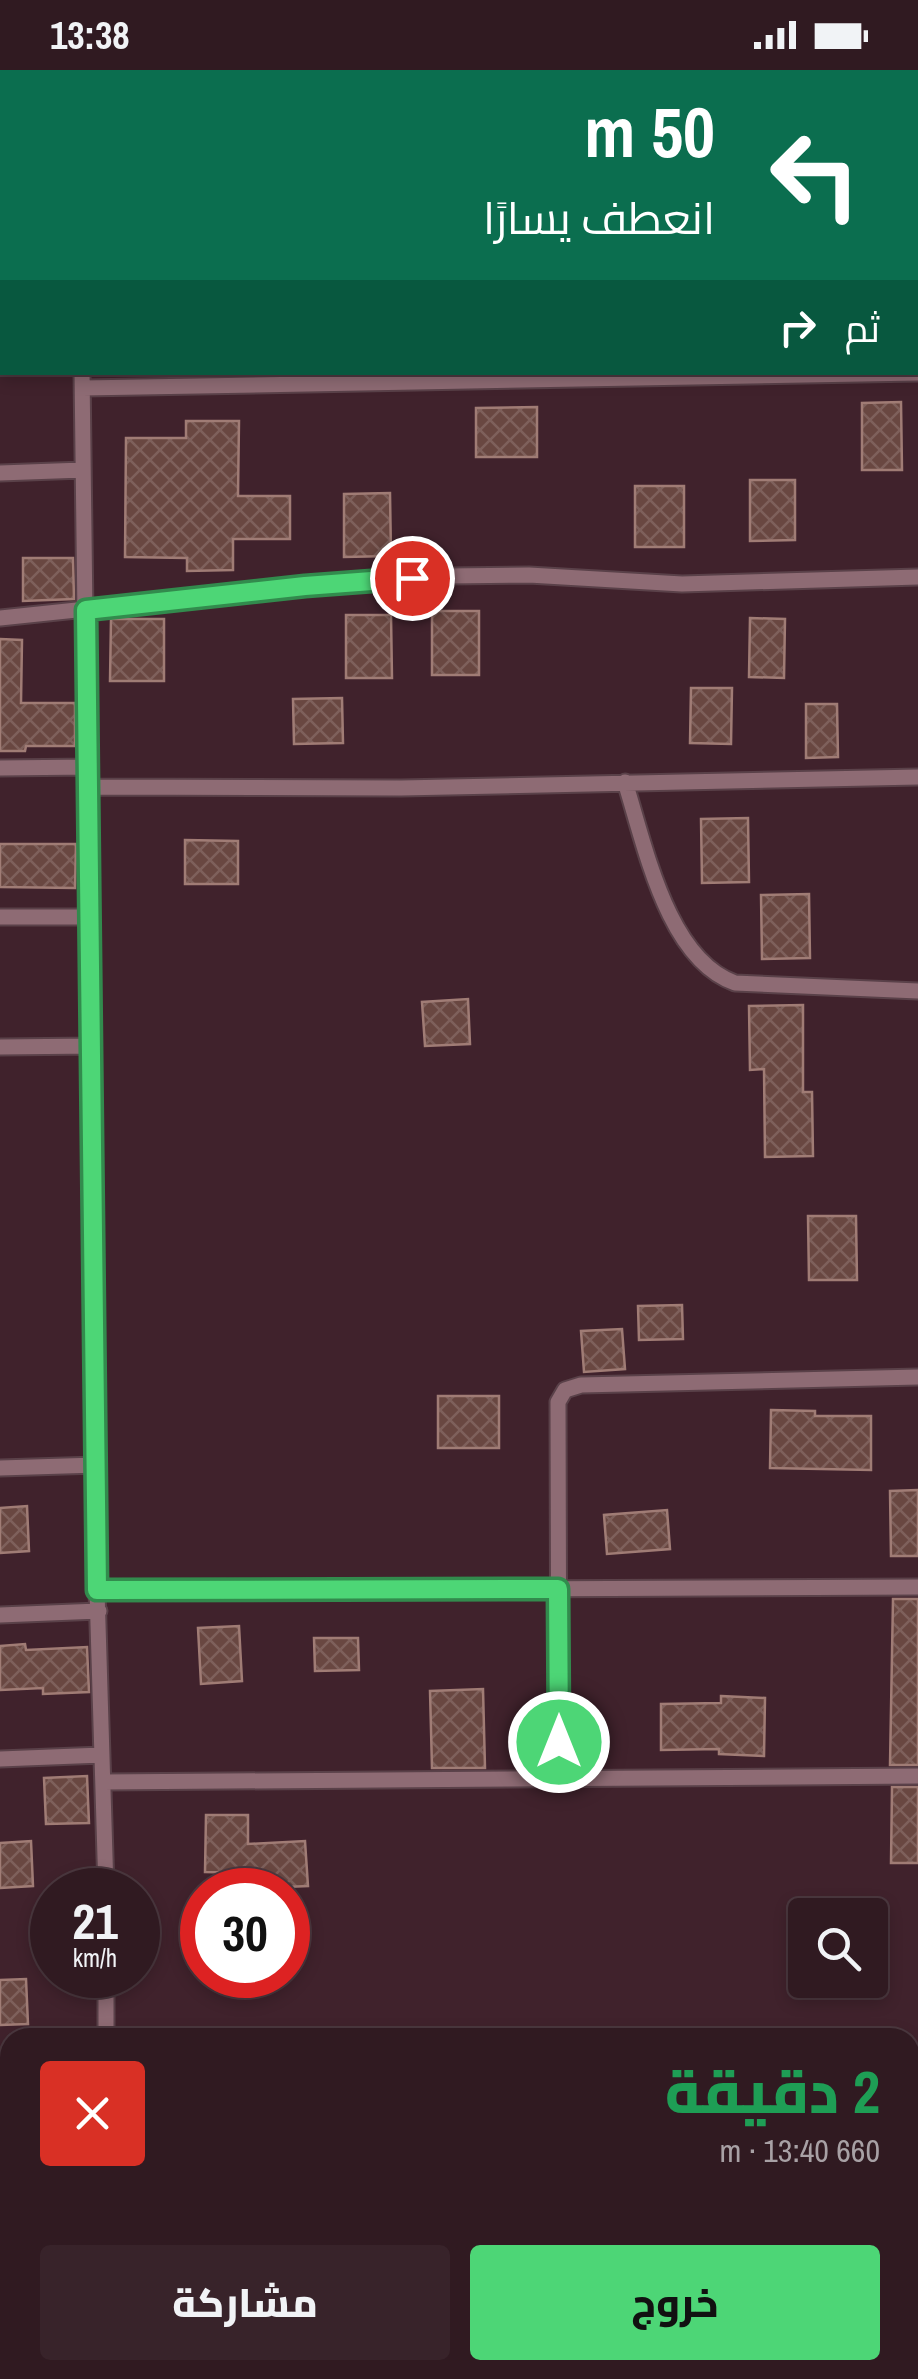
<!DOCTYPE html>
<html lang="ar">
<head>
<meta charset="utf-8">
<style>
	body { margin:0; font-family:"Archivo Narrow",Cairo,sans-serif; background:#38232a; color:#f1f3f6; direction:rtl; height:100vh; display:flex; flex-direction:column; font-size:38px; white-space:nowrap }
	* { box-sizing:border-box; margin:0 }
	p { font-size:32px; color:#a8a1a5 }
	.icon { flex:none; width:55px; height:55px; fill:none; stroke:currentColor; stroke-width:2; stroke-linecap:round; stroke-linejoin:round }
	.map { position:relative; flex:1; overflow:hidden; direction:ltr }
	.details { position:absolute; left:0px; top:1958px; width:920px; height:352px; display:flex; flex-direction:column; background:#301a21; border-radius:30px 30px 0 0; box-shadow:0 5px 15px #0003,0 0 0 2px #4b383f; direction:rtl }
	.details>* { flex:none }
	.guide { position:absolute; left:0px; top:0px; width:920px; height:305px; box-shadow:0 5px 15px #0003,0 0 0 2px #4b383f; direction:rtl; background:#0b6e4f; color:#fff; overflow:hidden }
	.buttons { position:absolute; left:788px; top:1828px; display:grid; gap:20px }
	.buttons a { display:grid; place-items:center; width:100px; height:100px; border-radius:10px; background:#301a21; box-shadow:0 5px 15px #0003,0 0 0 2px #4b383f; font-size:50px }
	.speed { position:absolute; left:30px; top:1798px; display:flex; gap:20px; font-size:50px; font-weight:700; text-align:center }
	.speed>* { display:grid; place-content:center; width:130px; height:130px; border-radius:50%; background:#301a21; box-shadow:0 5px 15px #0003,0 0 0 2px #4b383f; line-height:1 }
	.speed small { font-size:25px; font-weight:400 }
	.speed .limit { border:15px solid #d22; background:#fff; color:#111 }
	.pin { position:absolute; display:grid; place-items:center; width:85px; height:85px; color:#fff; margin:-42px; border:5px solid #fff; border-radius:50%; box-shadow:0 2px 10px #0007 }
	.me { position:absolute; width:110px; margin:-55px; rotate:0deg; stroke-linejoin:round; filter:drop-shadow(0 0 8px #0008) }
	.turn { display:flex; align-items:center; gap:35px; height:210px; padding:0 40px; font-size:45px }
	.turn .icon { width:130px; height:130px; stroke-width:2.5 }
	.turn b { display:block; font-size:70px; line-height:85px }
	.then { display:flex; align-items:center; height:95px; padding:0 40px; background:#0003; gap:20px; font-size:38px }
	.round { display:grid; place-items:center; flex:none; width:105px; height:105px; border-radius:10px; background:#38232a }
	.summary { display:flex; align-items:center; justify-content:space-between; height:170px; padding:0 40px }
	h1 { font-size:60px; font-weight:800; line-height:75px; color:#1e9e55 }
	.cta { display:flex; gap:20px; margin-top:auto; padding:20px 40px }
	.cta a { flex:1; height:115px; border-radius:10px; background:#4dd676; color:#111; font-size:40px; font-weight:800; line-height:115px; text-align:center }
	.cta a+a { background:#38232a; color:#f1f3f6 }
	.status { display:flex; justify-content:space-between; align-items:center; height:70px; padding:0 50px; background:#301a21; direction:ltr }
	.status svg { height:28px; fill:currentColor }
	.map>svg:first-child { display:block }
	.building { fill:url(#building-cross-hatch); stroke:#a07c75; stroke-width:2.5 }
	.lines { fill:none; stroke-linecap:round; stroke-linejoin:round }
	.street-casing { stroke:#5a4149; stroke-width:19 }
	.secondary-casing { stroke:#5a4149; stroke-width:26 }
	.street { stroke:#8e6b74; stroke-width:15 }
	.secondary { stroke:#8e6b74; stroke-width:22 }
	.route-casing { stroke:#328b4d; stroke-width:25 }
	.route { stroke:#4dd676; stroke-width:18 }
</style>
</head>
<body>
<div class="status"><b>13:38</b><svg viewBox="0 0 49 12"><path d="M0 12V9h3v3zM5 12V6h3v6zM10 12V3h3v9zM15 12V0h3v12zM26 1h20v11H26zM47 4h2v5h-2z"/></svg></div>
<div class="map">
<svg width="918" height="2309" viewBox="0 0 918 2309">
	<defs>
		<pattern id="building-cross-hatch" width="8" height="8" patternUnits="userSpaceOnUse" patternTransform="scale(2.5)"><rect width="8" height="8" fill="#694741"/><path d="M0 0l8 8M0 8l8-8" fill="none" stroke="#7e605b"/></pattern>
	</defs>
	<rect width="100%" height="100%" fill="#40222c"/>
	<path class="building" d="M901,332L902,400H862V333Z
		M537,337V387H476V338Z
		M186,351H239L238,426H290V469H233V500L187,501V488L125,487L126,368H186Z
		M750,410H795V470L750,471Z
		M635,416H684V477H635Z
		M390,423L391,486L344,487V424Z
		M23,488H73L74,529L23,531Z
		M432,541H479V605H432Z
		M346,545H391L392,608H346Z
		M750,548L785,549L784,608L749,607Z
		M111,549H164V611H110Z
		M0,569L22,570L21,633H75V676H26L25,681H0Z
		M691,618H732L731,674L690,673Z
		M342,628L343,673L294,674L293,629Z
		M806,634H837L838,687L806,688Z
		M748,748L749,812L702,813L701,749Z
		M185,770L238,771V814H185Z
		M0,774H76L75,818L0,817Z
		M809,824L810,888L762,889L761,825Z
		M468,929L470,974L425,976L422,932Z
		M803,935V1022H812L813,1086L765,1087L764,999L750,1000L749,936Z
		M808,1146H856L857,1210H809Z
		M682,1235L683,1269L639,1270L638,1236Z
		M622,1259L625,1299L584,1302L581,1261Z
		M438,1326H499V1378H438Z
		M771,1340L815,1341V1346H871V1400L770,1398Z
		M918,1420V1486H891L890,1421Z
		M27,1436L29,1481L0,1483V1438Z
		M667,1440L670,1479L607,1484L604,1445Z
		M893,1529H918V1695H890Z
		M239,1556L242,1611L201,1614L198,1558Z
		M314,1568H358L359,1600L315,1601Z
		M25,1574L26,1580L87,1577L89,1622L43,1624V1618L0,1620V1576Z
		M483,1619L485,1698H432L430,1621Z
		M721,1626L765,1628L764,1686L719,1684V1679L661,1680V1634L721,1633Z
		M87,1706L89,1753L46,1754L44,1708Z
		M892,1717H918V1793H891Z
		M206,1745H248V1774L305,1771L308,1816L262,1818L261,1803L205,1802Z
		M31,1771L33,1816L0,1818V1773Z
		M26,1909L28,1954L0,1955V1910Z"/>
	<g class="lines">
		<g class="street-casing">
			<path id="street" d="M43,0V2
				M344,0V2
				M640,0V2
				M796,0V2
				M481,2V0
				M0,264H2
				M82,302L97,1521L106,1820
				M83,318L918,303
				M0,403L83,400
				M0,548L305,516L448,506L529,505L682,514L918,507
				M0,698L89,697
				M625,712C645,775 667,889 735,913L918,921
				M89,717L401,718L918,707
				M0,847H91
				M0,977L93,976
				M0,1398L97,1395
				M97,1521L918,1517
				M0,1545L99,1541
				M0,1689L102,1685
				M559,1710L558,1332L565,1320L581,1315L918,1307
				M103,1712L918,1706
				M106,1968V1905
				M0,2105H10
				M910,2251H918
				M106,2300V2309"/>
		</g>
		<g class="secondary-casing">
			<path id="secondary" d="M0,107H2"/>
		</g>
		<use href="#street" class="street"/>
		<use href="#secondary" class="secondary"/>
	</g>
	<g class="lines">
		<g class="route-casing">
			<path id="route" d="M412,508L305,516L86,540L97,1520L558,1519L559,1672"/>
		</g>
		<use href="#route" class="route"/>
	</g>
</svg>
<div class="buttons">
<a><svg class="icon" aria-label="search" viewBox="0 0 24 24"><circle cx="10" cy="10" r="6"/><path d="M15 15l6 6"/></svg></a>
</div>
<div class="speed"><div>21<small>km/h</small></div><div class="limit">30</div></div>
<div class="pin" style="left:412px;top:508px;background:#d93025"><svg class="icon" aria-label="arrive" viewBox="0 0 24 24"><path d="M6 21V4h12l-3 4 3 4H6"/></svg></div>
<svg class="me" style="left:559px;top:1672px" viewBox="-20 -20 40 40"><circle r="17" fill="#4dd676" stroke="#fff" stroke-width="3"/><path d="M0-11L8 9 0 5-8 9z" fill="#fff"/></svg>
<div class="guide">
<div class="turn"><svg class="icon" aria-label="left" viewBox="0 0 24 24"><path d="M17 20v-9H6M10 6l-5 5 5 5"/></svg><div><b>50 m</b>انعطف يسارًا</div></div>
<div class="then">ثم<svg class="icon" aria-label="right" viewBox="0 0 24 24"><path d="M7 20v-9h11M14 6l5 5-5 5"/></svg></div>
</div>
<section class="details">
<div class="summary"><div><h1>2 دقيقة</h1><p>660 m · 13:40</p></div><a class="round" style="background:#d93025;color:#fff"><svg class="icon" aria-label="close" viewBox="0 0 24 24"><path d="M6 6l12 12M18 6L6 18"/></svg></a></div>
<div class="cta"><a>خروج</a><a>مشاركة</a></div>
</section>
</div>
</body>
</html>
